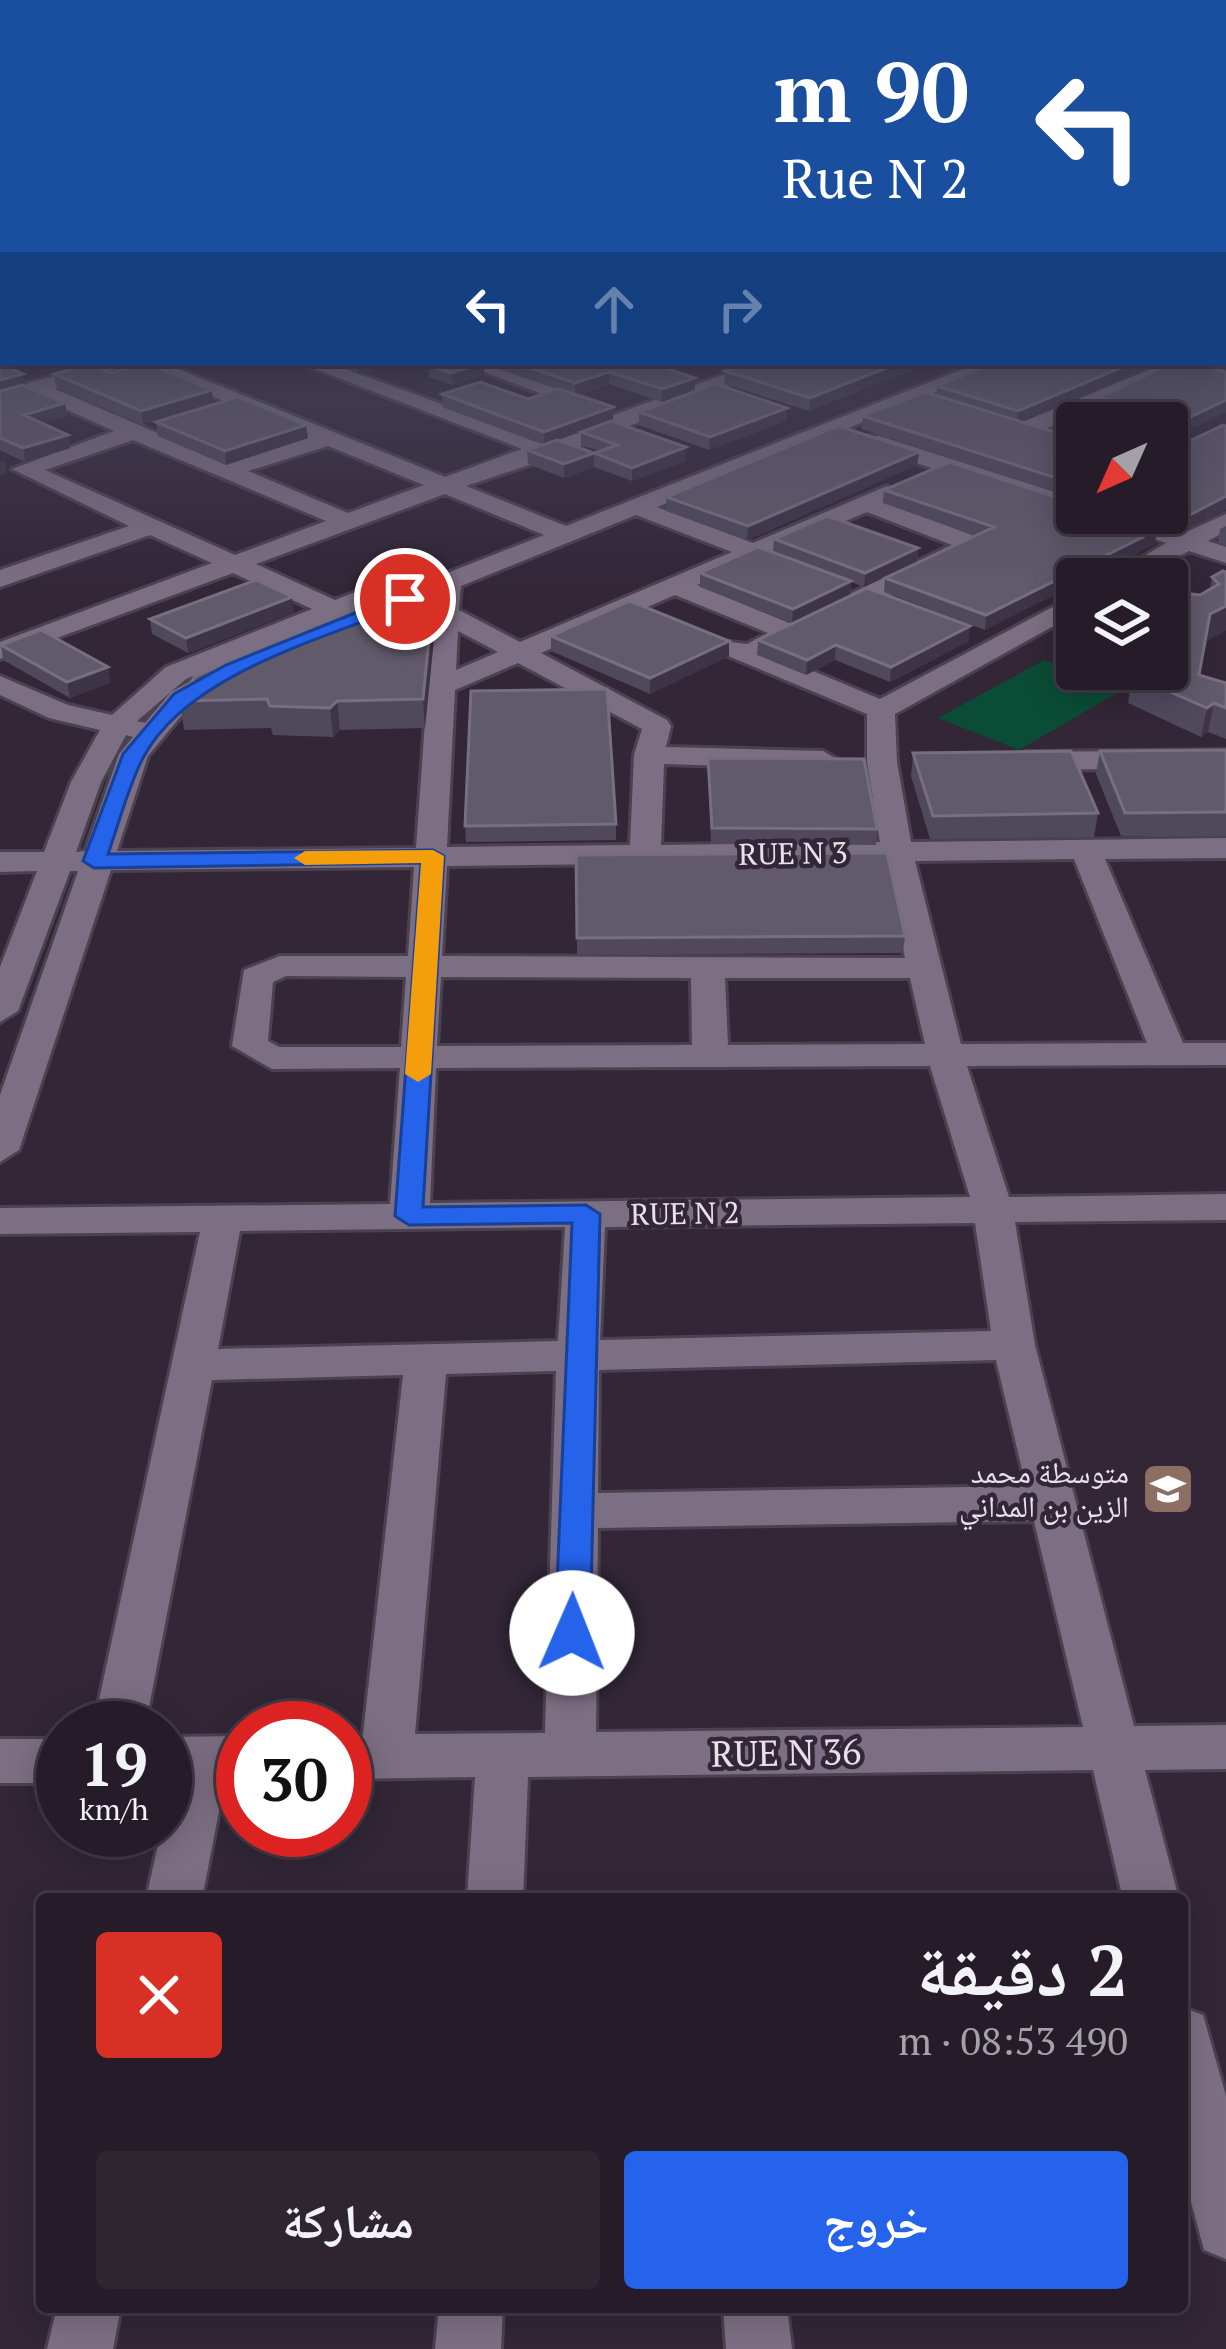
<!DOCTYPE html>
<html lang="ar">
<head>
<meta charset="utf-8">
<style>
	body { margin:0; font-family:"PT Serif","Noto Naskh Arabic",serif; background:#2e2531; color:#f1f3f6; direction:rtl; height:100vh; display:flex; flex-direction:column; font-size:45px; white-space:nowrap }
	* { box-sizing:border-box; margin:0 }
	p { font-size:39px; color:#a4a1a8 }
	.icon { flex:none; width:66px; height:66px; fill:none; stroke:currentColor; stroke-width:2; stroke-linecap:round; stroke-linejoin:round }
	.map { position:relative; flex:1; overflow:hidden; direction:ltr }
	.details { position:absolute; left:36px; top:1893px; width:1152px; height:420px; display:flex; flex-direction:column; background:#261c29; border-radius:12px; box-shadow:0 6px 30px #0003,0 0 0 3px #423a46; direction:rtl }
	.details>* { flex:none }
	.hud { position:absolute; left:0px; top:0px; width:1227px; height:366px; box-shadow:0 6px 30px #0003,0 0 0 3px #423a46; direction:rtl; background:#1a4fa0; color:#fff; overflow:hidden }
	.needle { width:78px; rotate:225deg }
	.tools { position:absolute; left:1056px; top:402px; display:grid; gap:24px }
	.tools a { display:grid; place-items:center; width:132px; height:132px; border-radius:12px; background:#261c29; box-shadow:0 6px 30px #0003,0 0 0 3px #423a46; font-size:60px }
	.speed { position:absolute; left:36px; top:1701px; display:flex; gap:24px; font-size:60px; font-weight:700; text-align:center }
	.speed>* { display:grid; place-content:center; width:156px; height:156px; border-radius:50%; background:#261c29; box-shadow:0 6px 30px #0003,0 0 0 3px #423a46; line-height:1 }
	.speed small { font-size:30px; font-weight:400 }
	.speed .limit { border:18px solid #d22; background:#fff; color:#111 }
	.pin { position:absolute; display:grid; place-items:center; width:102px; height:102px; color:#fff; margin:-51px; border:6px solid #fff; border-radius:50%; box-shadow:0 3px 12px #0007 }
	.me { position:absolute; width:132px; margin:-66px; rotate:1deg; stroke-linejoin:round; filter:drop-shadow(0 0 9px #0008) }
	.turn { display:flex; align-items:center; gap:42px; height:252px; padding:0 60px; font-size:54px }
	.turn .icon { width:156px; height:156px; stroke-width:2.5 }
	.turn b { display:block; font-size:84px; line-height:102px }
	.lanes { display:flex; align-items:center; height:114px; padding:0 60px; background:#0003; justify-content:center; gap:60px; direction:ltr }
	.lanes .off { opacity:.35 }
	.round { display:grid; place-items:center; flex:none; width:126px; height:126px; border-radius:12px; background:#2e2531 }
	.overview { display:flex; align-items:center; justify-content:space-between; height:204px; padding:0 60px }
	h1 { font-size:72px; font-weight:700; line-height:90px }
	.action { display:flex; gap:24px; margin-top:auto; padding:24px 60px }
	.action a { flex:1; height:138px; border-radius:12px; background:#2563eb; color:#fff; font-size:48px; font-weight:700; line-height:138px; text-align:center }
	.action a+a { background:#2e2531; color:#f1f3f6 }
	.map>svg:first-child { display:block }
	.green { fill:#0b4c36 }
	.lines { fill:none; stroke-linecap:round; stroke-linejoin:round }
	.minor-casing { stroke:#4b414f; stroke-width:6 }
	.minor { fill:#7d6f83; fill-rule:evenodd }
	.wall { fill:#50495c }
	.shaded-wall { fill:#3d3447 }
	.building { fill:#615a6b; stroke:#766f7f; stroke-width:3 }
	.route { fill:#2563eb; stroke:#184099; stroke-width:3 }
	.slow { fill:#f59e0b }
	.labels { text-anchor:middle; dominant-baseline:central; stroke-width:9; stroke-linejoin:round; paint-order:stroke }
	.street-label { font-size:30px; fill:#e8e0eb; stroke:#322637 }
	.poi-label { font-size:30px; fill:#e8e0eb; stroke:#322637; text-anchor:end }
	.near-street-label { font-size:36px; fill:#e8e0eb; stroke:#322637 }
</style>
</head>
<body>
<div class="map">
<svg width="1226" height="2349" viewBox="0 0 1226 2349">
	<rect width="100%" height="100%" fill="#322637"/>
	<path class="green" d="M1044,660L1124,689L1019,750L938,718Z"/>
	<g class="lines">
		<g class="minor-casing">
			<path id="minor" d="M0,261H3V269L0,268Z
				M1224,339H1226L1224,352Z
				M101,363H134L55,389L227,463L308,437L135,363H163L445,477L522,449L300,363H329L543,441L755,363H784L556,456L466,486L566,526L978,363H1006L657,507L753,543L887,486L899,493L886,502L982,539V549L770,653L880,699L1077,594V613L895,714L897,762L911,842L1226,838V858L1105,859L1183,1043H1226V1065L967,1066L1009,1197L1226,1194V1220L1015,1222L1035,1345L1134,1726L1226,1725V1769L1145,1770L1179,1899H1123L1093,1770L528,1777L523,1899H467L475,1777L345,1779V1735H363L403,1375L212,1380L145,1728H93L200,1232L0,1234V1208L390,1204L400,1068L272,1069L232,1046L244,970L280,956H408L414,867L111,870L19,1150L0,1162V1095L78,871H70L18,1011L0,1022V967L37,871L0,872V852H44L71,782L100,730L49,718L0,695V676L68,705L112,715L166,667L312,609L233,573L0,659V642L212,563L150,535L0,587V570L129,526L12,469L114,431L34,395L0,404V391ZM133,440L326,521L235,555L45,470ZM328,446L424,485L348,513L248,471ZM445,494L544,535L394,594L406,589V579H388L335,600L256,564ZM867,512L952,545L789,623L697,585L755,560L778,562L782,557L776,551ZM636,515L732,552L520,642L459,610L461,586ZM675,595L768,633L747,644L721,641V653L867,714V762L880,842L661,845L664,764L823,769L838,760L823,751L666,747L671,726L667,720L541,653ZM434,597L416,848L117,851L148,756L191,704L243,671L239,665H221L368,605L369,616L378,618ZM458,631L498,652L456,670ZM518,663L642,729L634,755L630,845L447,847L455,690ZM218,666L171,692L145,723L137,721L186,679ZM126,735L133,737L119,754L85,851L76,852L101,782ZM1074,859L1147,1043L961,1044L915,861ZM884,861L905,958L442,956L447,866ZM286,976L406,977L401,1047H279L268,1041L273,982ZM441,977L691,978L692,1045L437,1046ZM725,978H910L925,1044L728,1045ZM930,1066L970,1197L430,1203L436,1068ZM975,1223L991,1331L600,1340L605,1227ZM565,1227L558,1341L218,1349L240,1231ZM996,1360L1026,1486L598,1493L599,1370ZM556,1371L545,1733L415,1734L446,1374ZM1034,1521L1083,1727L596,1732L598,1528Z
				M460,363H490L612,408L593,413Z
				M1166,363H1194L1034,434H1018L973,416L984,409L1025,421Z
				M1167,431L1197,444L1186,451L1167,445Z
				M863,436H879L1077,499V513H1082L1069,512L863,446Z
				M1096,513H1121L1184,533L1226,514V531L1208,541L1226,547V563L1189,551L1137,579H1105L1166,543L1097,521Z
				M1226,750V768L1026,770L1011,761L1026,752Z
				M243,1736V1780H225L202,1899H146L172,1781H165V1737Z
				M0,1739H63V1783H0Z
				M1182,2007L1203,2015L1226,2096V2259L1204,2250L1182,2169Z
				M57,2307H121L113,2349H47Z
				M439,2307H503L501,2349H435Z
				M723,2307H787L792,2349H726Z"/>
		</g>
		<use href="#minor" class="minor"/>
	</g>
	<path class="wall" d="M334,363H392L358,374L334,365Z
		M434,363H651L695,390L662,402L609,384L578,395L613,420L558,440L594,453V467L564,478L528,464L527,450L544,445L442,407V394L528,399L557,389L484,364V375L452,385L429,377L428,365Z
		M747,363H930L809,411L724,384L725,371Z
		M1160,363L1022,422L1077,439L1054,492L862,429L863,416L937,395V386Z
		M0,364L25,386L65,403L67,416L43,423L68,435L70,448L25,462L0,450Z
		M1226,372V412L1180,434L1167,431V423H1142L1098,409L1100,397Z
		M111,373L212,390L213,403L143,424L56,387L54,374Z
		M787,408L786,421L709,450L639,425V412Z
		M156,422L308,438L226,465L158,436Z
		M1226,426V509L1183,531L1129,513H1167V452Z
		M581,432L685,461L632,481L594,467V453L599,451L581,445Z
		M919,452L917,465L747,540L666,511V497Z
		M884,490L1155,544L1086,579H1077L985,630L884,592L885,578L976,536L883,503Z
		M1226,526V546L1218,543L1220,529Z
		M774,539L918,548L917,562L864,587L851,582L850,596L969,641L890,682L835,660L806,675L757,655L758,640L792,623L700,587V573L773,553Z
		M1226,572V630L1205,642L1199,675L1226,683V739L1208,732L1201,737L1128,703L1132,675L1136,673L1134,669H1167L1200,595L1210,590L1212,577Z
		M294,612L188,653L152,634L150,619Z
		M436,618L425,728L340,730L333,737L273,735L271,728L184,730L180,701Z
		M551,636L729,656L650,694L551,651Z
		M1,645L111,682L70,698L3,660Z
		M1226,750V836H1121L1096,774L1100,751Z
		M913,753L1098,813L1094,837L930,839L911,776Z
		M708,758L877,829L876,845L711,844Z
		M616,824V840L466,842L465,826Z
		M576,855L905,936L903,953L577,955Z"/>
	<path class="shaded-wall" d="M357,363H392L358,374Z
		M481,363H484V375L452,385L451,373Z
		M899,363H930L809,411L810,398Z
		M1132,363H1160L1017,424L1018,411Z
		M609,372V384L575,396V383Z
		M23,374L26,386L0,394V380Z
		M695,378V390L662,402V389Z
		M212,390L213,403L143,424L141,411Z
		M1226,400V412L1180,434L1182,421Z
		M65,403L67,416L26,428L24,415Z
		M613,407V420L544,445V432Z
		M787,408L786,421L709,450L710,437Z
		M306,425L308,438L226,465L225,451Z
		M68,435L70,448L25,462L23,448Z
		M686,447L685,461L632,481V468Z
		M919,452L917,465L747,540L748,526Z
		M594,453V467L564,478V464Z
		M5,460L7,474L0,476V462Z
		M1077,469V482L1054,492L1056,478Z
		M1226,496V509L1183,531L1186,517Z
		M1157,530L1155,544L1086,579H1077V584L985,630L986,615Z
		M918,548L917,562L864,587L865,573Z
		M851,581L850,596L792,623L793,609Z
		M434,590L436,618L425,728L423,699Z
		M292,597L294,612L188,653L186,638Z
		M1226,606V630L1205,642L1210,614Z
		M970,626L969,641L890,682L891,667Z
		M729,641V656L650,694V678Z
		M836,645L835,660L806,675L807,660Z
		M108,667L111,682L70,698L67,682Z
		M337,701L340,730L333,737L330,708Z
		M1214,703L1208,732L1201,737L1207,708Z"/>
	<path class="building" d="M1224,298H1226V324H1224Z
		M145,363L212,390L141,411L54,374L90,364L111,373Z
		M434,363H481L451,373L428,365Z
		M516,363H651L695,378L662,389L609,372L575,383Z
		M747,363H899L810,398L725,371Z
		M994,363H1132L1018,411L937,386Z
		M1173,363H1195L1226,372V400L1182,421L1100,397Z
		M0,364L23,374L0,380Z
		M480,382L528,399L559,389L613,407L544,432L442,394Z
		M716,384L787,408L710,437L639,412Z
		M22,385L65,403L24,415L68,435L23,448L0,438V391Z
		M925,392L1077,439V469L1056,478L863,416Z
		M238,397L306,425L225,451L156,422Z
		M611,421L686,447L632,468L594,453L617,445L581,432Z
		M1223,425L1226,426V496L1186,517L1167,511V452Z
		M838,426L919,452L748,526L666,497Z
		M557,440L594,453L564,464L527,450Z
		M949,462L1077,504V513H1106L1157,530L986,615L885,578L994,527L884,490Z
		M827,516L918,548L865,573L774,539Z
		M758,547L851,581L793,609L700,573Z
		M1223,571L1226,572V606L1210,614L1199,675L1226,683V708L1214,703L1207,708L1132,675L1142,669H1167V601L1183,593L1200,595L1219,584L1212,577Z
		M256,580L292,597L186,638L150,619Z
		M406,588L434,590L423,699L337,701L330,708L270,706L267,699L180,701L195,676Z
		M867,588L970,626L891,667L836,645L807,660L758,640Z
		M630,601L729,641L650,678L551,636Z
		M41,630L108,667L67,682L1,645Z
		M607,689L616,824L465,826L471,691Z
		M1226,750V812L1125,813L1100,751Z
		M1071,751L1098,813L933,816L913,753Z
		M708,758L864,759L877,829L712,828Z
		M887,853L905,936L577,938L576,855Z"/>
	<linearGradient id="sky" x2="0" y2="1"><stop stop-color="#1c151e"/><stop offset="0.44" stop-color="#49475e"/><stop offset="1" stop-color="#49475e" stop-opacity="0"/></linearGradient>
	<rect width="1226" height="590" fill="url(#sky)"/>
	<path class="route" d="M405,593L414,599L412,603C328,637 187,673 143,758C128,787 119,823 108,854L433,850L444,856L423,1207L586,1205L600,1214L590,1633L585,1642H560L555,1633L572,1223L409,1225L395,1216L421,863L94,868L83,861L123,754L174,694L226,665Z"/>
	<path class="slow" d="M433,850L444,856L431,1074L418,1082L405,1074L421,863L305,865L294,858L305,851Z"/>
	<defs>
		<g id="school-square" transform="scale(2.7)"><rect x="-9" y="-9" width="18" height="18" rx="4" fill="#8d6e63" stroke="#322637"/><path d="M0-5L7-2L0 1L-7-2ZM-4 1L0 2.5L4 1V4Q0 6-4 4Z" fill="#fff"/></g>
	</defs>
	<g fill-rule="evenodd">
		<use href="#school-square" x="1168" y="1489"/>
	</g>
	<g class="labels">
		<g class="street-label">
			<text transform="translate(793 853) rotate(-1)">RUE N 3</text>
			<text transform="translate(685 1213) rotate(-1)">RUE N 2</text>
		</g>
		<g class="poi-label">
			<text x="1129" y="1472">متوسطة محمد<tspan x="1129" dy="34">الزين بن المداني</tspan></text>
		</g>
		<g class="near-street-label">
			<text transform="translate(786 1752) rotate(-1)">RUE N 36</text>
		</g>
	</g>
</svg>
<div class="tools">
<a><svg class="needle" viewBox="-14 -14 28 28"><path d="M0-13l5 13h-10z" fill="#e53935"/><path d="M0 13l5-13h-10z" fill="#a4a1a8"/></svg></a>
<a><svg class="icon" aria-label="layers" viewBox="0 0 24 24"><path d="M12 4l9 5-9 5-9-5zM3 14l9 5 9-5"/></svg></a>
</div>
<div class="speed"><div>19<small>km/h</small></div><div class="limit">30</div></div>
<div class="pin" style="left:405px;top:599px;background:#d93025"><svg class="icon" aria-label="arrive" viewBox="0 0 24 24"><path d="M6 21V4h12l-3 4 3 4H6"/></svg></div>
<svg class="me" style="left:572px;top:1633px" viewBox="-20 -20 40 40"><circle r="19" fill="#fff"/><path d="M0-13L10 11 0 6-10 11z" fill="#2563eb"/></svg>
<div class="hud">
<div class="turn"><svg class="icon" aria-label="left" viewBox="0 0 24 24"><path d="M17 20v-9H6M10 6l-5 5 5 5"/></svg><div><b>90 m</b>Rue N 2</div></div>
<div class="lanes"><svg class="icon" aria-label="left" viewBox="0 0 24 24"><path d="M17 20v-9H6M10 6l-5 5 5 5"/></svg><svg class="icon off" aria-label="ahead" viewBox="0 0 24 24"><path d="M12 20V5M6 11l6-6 6 6"/></svg><svg class="icon off" aria-label="right" viewBox="0 0 24 24"><path d="M7 20v-9h11M14 6l5 5-5 5"/></svg></div>
</div>
<section class="details">
<div class="overview"><div><h1>2 دقيقة</h1><p>490 m · 08:53</p></div><a class="round" style="background:#d93025;color:#fff"><svg class="icon" aria-label="close" viewBox="0 0 24 24"><path d="M6 6l12 12M18 6L6 18"/></svg></a></div>
<div class="action"><a>خروج</a><a>مشاركة</a></div>
</section>
</div>
</body>
</html>
